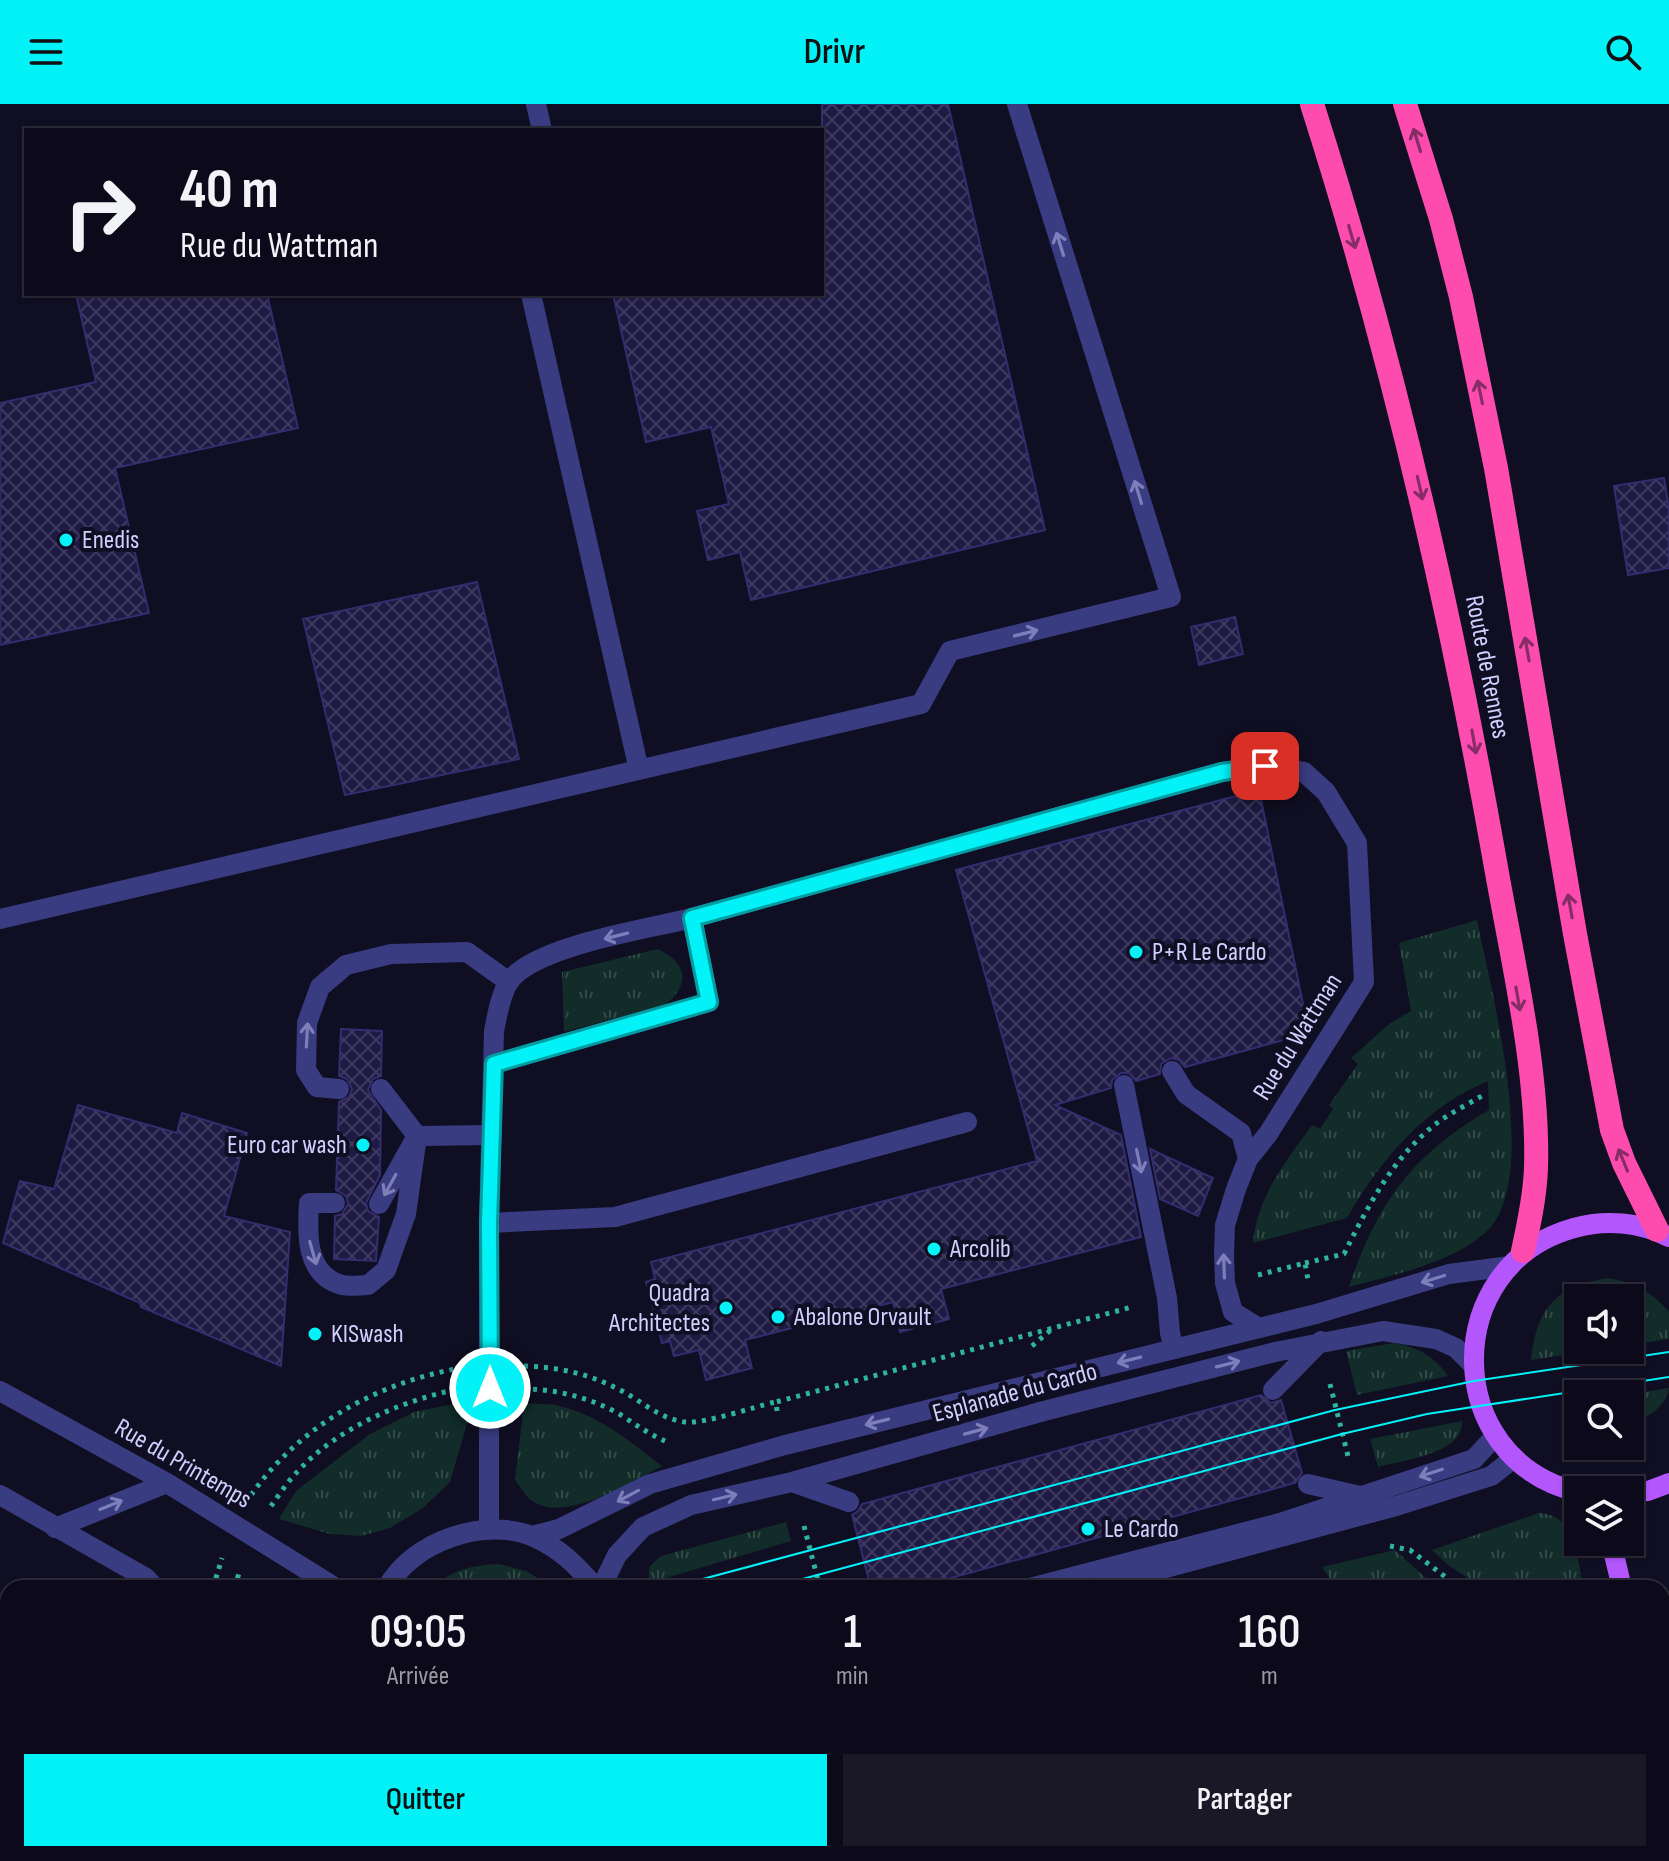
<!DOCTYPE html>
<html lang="fr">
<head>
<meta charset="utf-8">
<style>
	body { margin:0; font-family:"Sofia Sans Condensed",sans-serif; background:#1a1827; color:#f1f3f6; height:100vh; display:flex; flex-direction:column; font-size:30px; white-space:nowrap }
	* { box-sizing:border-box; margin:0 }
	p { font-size:26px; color:#9a9aa2 }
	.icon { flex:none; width:44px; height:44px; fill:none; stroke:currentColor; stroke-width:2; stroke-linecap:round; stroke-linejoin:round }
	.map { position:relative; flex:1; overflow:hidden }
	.panel { position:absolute; left:0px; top:1476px; width:1670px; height:282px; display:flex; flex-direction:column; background:#0c0a1a; border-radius:24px 24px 0 0; box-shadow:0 2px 6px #0004,0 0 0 2px #2c2b39 }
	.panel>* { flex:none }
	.banner { position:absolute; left:24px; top:24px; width:800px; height:168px; border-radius:0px; box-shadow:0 2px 6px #0004,0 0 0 2px #2c2b39; background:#0c0a1a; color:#f1f3f6; overflow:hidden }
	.tools { position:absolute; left:1564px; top:1180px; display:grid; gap:16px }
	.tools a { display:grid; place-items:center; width:80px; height:80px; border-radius:0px; background:#0c0a1a; box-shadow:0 2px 6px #0004,0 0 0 2px #2c2b39; font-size:40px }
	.pin { position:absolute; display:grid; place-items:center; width:68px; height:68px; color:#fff; margin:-34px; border-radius:16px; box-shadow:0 4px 12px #0006 }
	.me { position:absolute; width:88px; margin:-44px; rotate:0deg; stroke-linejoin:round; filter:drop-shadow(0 0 6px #0008) }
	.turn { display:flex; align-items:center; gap:28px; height:168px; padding:0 24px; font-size:36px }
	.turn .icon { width:104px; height:104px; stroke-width:2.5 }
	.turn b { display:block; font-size:56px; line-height:68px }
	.eta { display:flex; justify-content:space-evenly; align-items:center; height:136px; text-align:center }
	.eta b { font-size:48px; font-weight:600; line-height:56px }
	.primary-button { display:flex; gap:16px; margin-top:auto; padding:16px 24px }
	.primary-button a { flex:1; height:92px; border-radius:0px; background:#02f2f8; color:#111; font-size:32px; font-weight:600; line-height:92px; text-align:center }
	.primary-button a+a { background:#1a1827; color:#f1f3f6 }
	header { display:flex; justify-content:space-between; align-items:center; height:104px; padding:0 24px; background:#02f2f8; color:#111; font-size:36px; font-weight:600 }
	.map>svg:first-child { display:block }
	.grass { fill:url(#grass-tufts) }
	.building { fill:url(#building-cross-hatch); stroke:#342c6f; stroke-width:2 }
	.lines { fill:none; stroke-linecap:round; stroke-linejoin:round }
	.path { stroke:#2fb3a1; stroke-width:5; stroke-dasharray:4 6; stroke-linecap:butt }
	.lane { stroke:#393c81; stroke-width:20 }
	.street { stroke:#393c81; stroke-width:20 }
	.primary { stroke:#b357fd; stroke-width:20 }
	.highway { stroke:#fd4cae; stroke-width:24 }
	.tram { stroke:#02f2f8; stroke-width:2 }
	.oneway { stroke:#862d68 }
	.oneway2 { stroke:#7d7eba }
	.route-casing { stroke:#019da1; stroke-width:20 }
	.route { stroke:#02f2f8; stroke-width:14 }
	.poi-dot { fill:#02f2f8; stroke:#100e22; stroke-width:3 }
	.labels { text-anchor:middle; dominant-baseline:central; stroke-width:8; stroke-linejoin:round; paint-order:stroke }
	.poi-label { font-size:26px; fill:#d1cfff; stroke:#100e22; text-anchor:start }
	.street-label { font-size:26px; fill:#d1cfff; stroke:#100e22 }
</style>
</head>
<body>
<header><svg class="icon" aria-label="menu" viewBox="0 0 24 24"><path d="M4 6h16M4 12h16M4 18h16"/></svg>Drivr<svg class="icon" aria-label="search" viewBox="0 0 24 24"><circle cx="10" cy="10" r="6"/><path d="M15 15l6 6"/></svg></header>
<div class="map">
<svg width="1669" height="1757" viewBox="0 0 1669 1757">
	<defs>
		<pattern id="grass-tufts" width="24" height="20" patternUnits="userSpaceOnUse" patternTransform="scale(2)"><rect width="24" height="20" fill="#112c29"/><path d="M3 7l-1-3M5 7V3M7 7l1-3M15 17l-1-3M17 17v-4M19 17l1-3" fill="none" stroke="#334a49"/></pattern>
		<pattern id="building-cross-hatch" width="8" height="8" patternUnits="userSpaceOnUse" patternTransform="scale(2)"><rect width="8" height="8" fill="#1f1a43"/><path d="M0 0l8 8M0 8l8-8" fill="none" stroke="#3e3a5f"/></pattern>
	</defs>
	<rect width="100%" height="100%" fill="#100e22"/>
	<path class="grass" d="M1477,816C1491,885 1540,1069 1489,1125C1457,1158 1393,1171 1349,1183C1378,1098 1411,1052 1489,1006L1488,977C1425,1003 1380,1056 1347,1114L1253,1139C1257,1093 1286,1057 1312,1021L1320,1025L1333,1005L1329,1001L1358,960L1351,954L1389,920L1411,907L1399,839Z
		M658,845C687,859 691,880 665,901L564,928L562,868Z
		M1607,1174C1637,1179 1649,1186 1669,1208V1235L1630,1241V1194H1578V1246H1598L1531,1256C1536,1205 1556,1182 1607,1174Z
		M1394,1239C1418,1243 1434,1252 1448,1272L1357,1291L1346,1247Z
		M1669,1284C1667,1302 1646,1315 1630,1320V1290Z
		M464,1298L468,1316L450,1378L423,1404L390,1424L361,1432L330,1430L279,1415L296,1387L370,1330L414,1308Z
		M524,1299C537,1300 551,1299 563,1303C601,1313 631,1338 662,1362C631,1378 564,1421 531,1396C525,1392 520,1382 515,1376Z
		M1462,1317C1464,1350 1403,1356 1378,1363L1370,1335Z
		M1539,1409C1576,1410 1578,1457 1583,1484H1483L1448,1461L1432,1446Z
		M786,1418L791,1437L649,1479V1463L661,1452Z
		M1395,1446L1429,1477L1424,1484H1337L1322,1463Z
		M499,1460L526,1467L555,1484H432C451,1466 473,1461 499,1460Z"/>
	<path class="building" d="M822,0H948L1045,426L751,496L740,448L708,456L697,407L729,400L711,323L646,338L613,190H822Z
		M76,190H267L298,324L115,364L149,509L0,541V299L96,278Z
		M1664,374L1669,405V464L1628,471L1614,382Z
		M477,478L519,655L345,691L303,515Z
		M1235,513L1243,550L1199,561L1191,523Z
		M1259,686L1309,929L1185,963L1179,956L1171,954L1161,960L1160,970L1136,977L1129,969H1121L1112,976L1111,984L1055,1001L1121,1031L1141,1133L941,1185L949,1215L900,1228L893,1198L745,1236L752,1264L706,1276L699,1246L674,1252L670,1237L662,1239L646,1178L655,1175L651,1158L1037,1057L956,766Z
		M341,925L382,927L381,972L373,975L368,986L381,1006L380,1071L366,1099L368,1107L379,1113L376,1157L334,1155L335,1112L342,1110L348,1100L346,1092L336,1086L339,998L349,993L352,985L347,975L339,972Z
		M78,1001L177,1029L182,1009L247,1029L224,1112L290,1128L281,1262L141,1203L140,1199L3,1139L20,1077L54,1085Z
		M1150,1045L1213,1074L1198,1112L1160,1095Z
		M1261,1291L1271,1299L1281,1296L1302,1369L1295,1379L915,1484H871L852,1411L858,1407L862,1400Z"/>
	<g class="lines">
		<path class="path" d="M1305,1159L1344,1150C1368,1102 1393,1053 1437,1019C1452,1008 1470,999 1485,990
			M1258,1171L1305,1159L1308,1176
			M1032,1242L1052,1225
			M524,1262C556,1263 586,1269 614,1283C639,1294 658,1315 685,1318C705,1320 753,1303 775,1298
			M1330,1280L1348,1352
			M523,1285C556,1285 592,1294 621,1311C636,1321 649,1330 665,1337
			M777,1307L776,1298L1132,1203
			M251,1391C300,1322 373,1281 455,1265
			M271,1402C279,1391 288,1377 298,1367C338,1324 397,1299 453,1286
			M804,1422L820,1484
			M1390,1442L1410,1446L1460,1484
			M213,1484L222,1454
			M235,1484L240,1465
			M1662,1529L1669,1528"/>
		<path class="lane" d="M536,0L542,26
			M531,190L639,666
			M692,814L1222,668L1265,662L1304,668L1326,688L1357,739L1364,878L1268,1030L1248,1055L1236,1085L1225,1121L1224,1150L1225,1179L1233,1208L1259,1224
			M0,815L921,600L950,547L1171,493L1017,0
			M1172,967L1186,990L1241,1029L1248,1055
			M1124,981L1167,1194L1170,1229L1174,1245
			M339,985L317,983L306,966L307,919L320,883L346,861L391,850L467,848L509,878
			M381,985L417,1032L492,1031
			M335,1099H309C307,1129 305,1171 342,1181C350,1183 360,1181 368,1181L386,1166L406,1110L417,1032L379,1100
			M489,1119L615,1113L967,1018
			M1273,1286L1321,1237
			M792,1378L849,1398
			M1308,1380L1360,1392
			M601,1484L617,1451L643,1423L691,1401L792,1378L1044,1307L1275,1248L1383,1227L1436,1235L1456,1244L1472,1260
			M1030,1484L1280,1419L1474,1355L1496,1331
			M1518,1750L1520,1757"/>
		<path class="street" d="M0,1287L167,1379L336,1484
			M0,1391L146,1474L155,1484
			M55,1424L167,1379
			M489,1425V1119L494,927C497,912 500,893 508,879C531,842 649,825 692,814L709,898L494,960
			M532,1432L559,1425L650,1380L785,1341L1316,1210L1449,1170L1510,1162
			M387,1484C412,1437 486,1412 534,1433C561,1445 577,1462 596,1484
			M1091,1484L1396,1402L1491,1372L1514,1354
			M0,1641L8,1638
			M495,1757L496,1750"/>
		<path class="primary" d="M1578,1388C1441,1356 1439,1161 1574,1124C1605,1115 1640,1118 1669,1133
			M1630,1390L1648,1387L1669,1379
			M1611,1438L1622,1484
			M1662,1698L1669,1741"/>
		<path class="highway" d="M1312,0C1391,247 1449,498 1494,752C1511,851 1539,964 1536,1064C1535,1092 1529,1120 1523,1147
			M1405,0L1441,115L1461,193L1496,364L1575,830L1612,1026L1624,1059L1657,1126"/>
		<path class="tram" d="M669,1484L1335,1306L1474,1277L1669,1248
			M769,1484L1342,1330L1427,1310L1669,1273
			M0,1700L8,1697
			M0,1728L8,1725"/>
	</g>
	<defs><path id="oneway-shaft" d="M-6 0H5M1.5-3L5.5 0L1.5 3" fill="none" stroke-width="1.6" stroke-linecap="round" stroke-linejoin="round" transform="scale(2)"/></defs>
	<g class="oneway">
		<use href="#oneway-shaft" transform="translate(1417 36) rotate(-107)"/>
		<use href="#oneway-shaft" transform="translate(1352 133) rotate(74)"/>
		<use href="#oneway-shaft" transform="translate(1480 288) rotate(-102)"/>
		<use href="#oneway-shaft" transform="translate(1420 384) rotate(77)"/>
		<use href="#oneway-shaft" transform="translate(1527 545) rotate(-100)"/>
		<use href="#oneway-shaft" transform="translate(1474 638) rotate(80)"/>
		<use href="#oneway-shaft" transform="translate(1570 802) rotate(-100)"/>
		<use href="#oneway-shaft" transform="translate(1518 895) rotate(80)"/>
		<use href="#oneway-shaft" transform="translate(1623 1056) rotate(-112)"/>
	</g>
	<g class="oneway2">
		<use href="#oneway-shaft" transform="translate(1060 140) rotate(-107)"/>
		<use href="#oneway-shaft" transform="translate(1138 388) rotate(-107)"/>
		<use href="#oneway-shaft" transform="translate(1026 529) rotate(-14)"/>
		<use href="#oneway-shaft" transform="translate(616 832) rotate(166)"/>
		<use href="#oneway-shaft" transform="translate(307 931) rotate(-87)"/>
		<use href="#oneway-shaft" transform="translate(1139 1057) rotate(78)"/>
		<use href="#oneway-shaft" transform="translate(390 1081) rotate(119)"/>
		<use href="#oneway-shaft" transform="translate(313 1149) rotate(74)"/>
		<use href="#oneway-shaft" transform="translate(1224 1162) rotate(-92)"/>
		<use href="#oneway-shaft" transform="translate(1433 1175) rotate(163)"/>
		<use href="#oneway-shaft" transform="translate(1129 1256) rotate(166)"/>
		<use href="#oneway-shaft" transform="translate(1228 1260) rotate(-14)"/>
		<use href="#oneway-shaft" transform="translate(877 1318) rotate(166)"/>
		<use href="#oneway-shaft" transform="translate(976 1327) rotate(-15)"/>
		<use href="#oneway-shaft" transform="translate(1431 1369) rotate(162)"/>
		<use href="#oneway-shaft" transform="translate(628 1392) rotate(152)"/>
		<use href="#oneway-shaft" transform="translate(725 1393) rotate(-13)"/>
		<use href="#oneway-shaft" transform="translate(111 1401) rotate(-22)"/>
	</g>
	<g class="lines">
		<g class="route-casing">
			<path id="route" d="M490,1284L489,1119L494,960L709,898L692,814L1222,668L1265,662"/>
		</g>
		<use href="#route" class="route"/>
	</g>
	<g class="poi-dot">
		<circle cx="66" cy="436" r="8"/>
		<circle cx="1136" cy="848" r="8"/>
		<circle cx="363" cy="1041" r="8"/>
		<circle cx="934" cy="1145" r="8"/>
		<circle cx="726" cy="1204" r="8"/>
		<circle cx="778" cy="1213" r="8"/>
		<circle cx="315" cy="1230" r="8"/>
		<circle cx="1088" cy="1425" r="8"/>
	</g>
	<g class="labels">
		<g class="poi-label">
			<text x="82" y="436">Enedis</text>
			<text x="1152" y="848">P+R Le Cardo</text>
			<text x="347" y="1041" text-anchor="end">Euro car wash</text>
			<text x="950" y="1145">Arcolib</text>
			<text x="710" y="1189" text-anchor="end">Quadra<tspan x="710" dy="30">Architectes</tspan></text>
			<text x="794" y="1213">Abalone Orvault</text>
			<text x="331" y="1230">KISwash</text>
			<text x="1104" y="1425">Le Cardo</text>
		</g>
		<g class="street-label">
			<text transform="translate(1487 563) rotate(79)">Route de Rennes</text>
			<text transform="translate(1298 933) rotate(-58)">Rue du Wattman</text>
			<text transform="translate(1015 1289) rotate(-15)">Esplanade du Cardo</text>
			<text transform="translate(183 1360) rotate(30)">Rue du Printemps</text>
		</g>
	</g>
</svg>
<div class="tools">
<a><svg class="icon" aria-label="sound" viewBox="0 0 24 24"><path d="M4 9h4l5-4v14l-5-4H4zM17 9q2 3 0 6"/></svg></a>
<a><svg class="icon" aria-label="search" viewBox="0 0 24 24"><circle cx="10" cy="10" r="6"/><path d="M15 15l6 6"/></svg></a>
<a><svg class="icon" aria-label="layers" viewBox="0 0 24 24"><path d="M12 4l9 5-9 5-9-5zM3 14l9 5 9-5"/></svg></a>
</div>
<div class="pin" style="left:1265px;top:662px;background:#d93025"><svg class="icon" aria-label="arrive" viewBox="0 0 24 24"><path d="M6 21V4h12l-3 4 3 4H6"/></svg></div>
<svg class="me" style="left:490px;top:1284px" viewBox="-20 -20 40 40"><circle r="17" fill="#02f2f8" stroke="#fff" stroke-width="3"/><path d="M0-11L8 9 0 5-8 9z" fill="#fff"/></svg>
<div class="banner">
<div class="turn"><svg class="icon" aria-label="right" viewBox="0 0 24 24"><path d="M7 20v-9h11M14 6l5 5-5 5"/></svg><div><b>40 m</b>Rue du Wattman</div></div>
</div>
<section class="panel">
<div class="eta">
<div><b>09:05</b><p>Arrivée</p></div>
<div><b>1</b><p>min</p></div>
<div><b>160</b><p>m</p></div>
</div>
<div class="primary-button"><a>Quitter</a><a>Partager</a></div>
</section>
</div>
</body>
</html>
